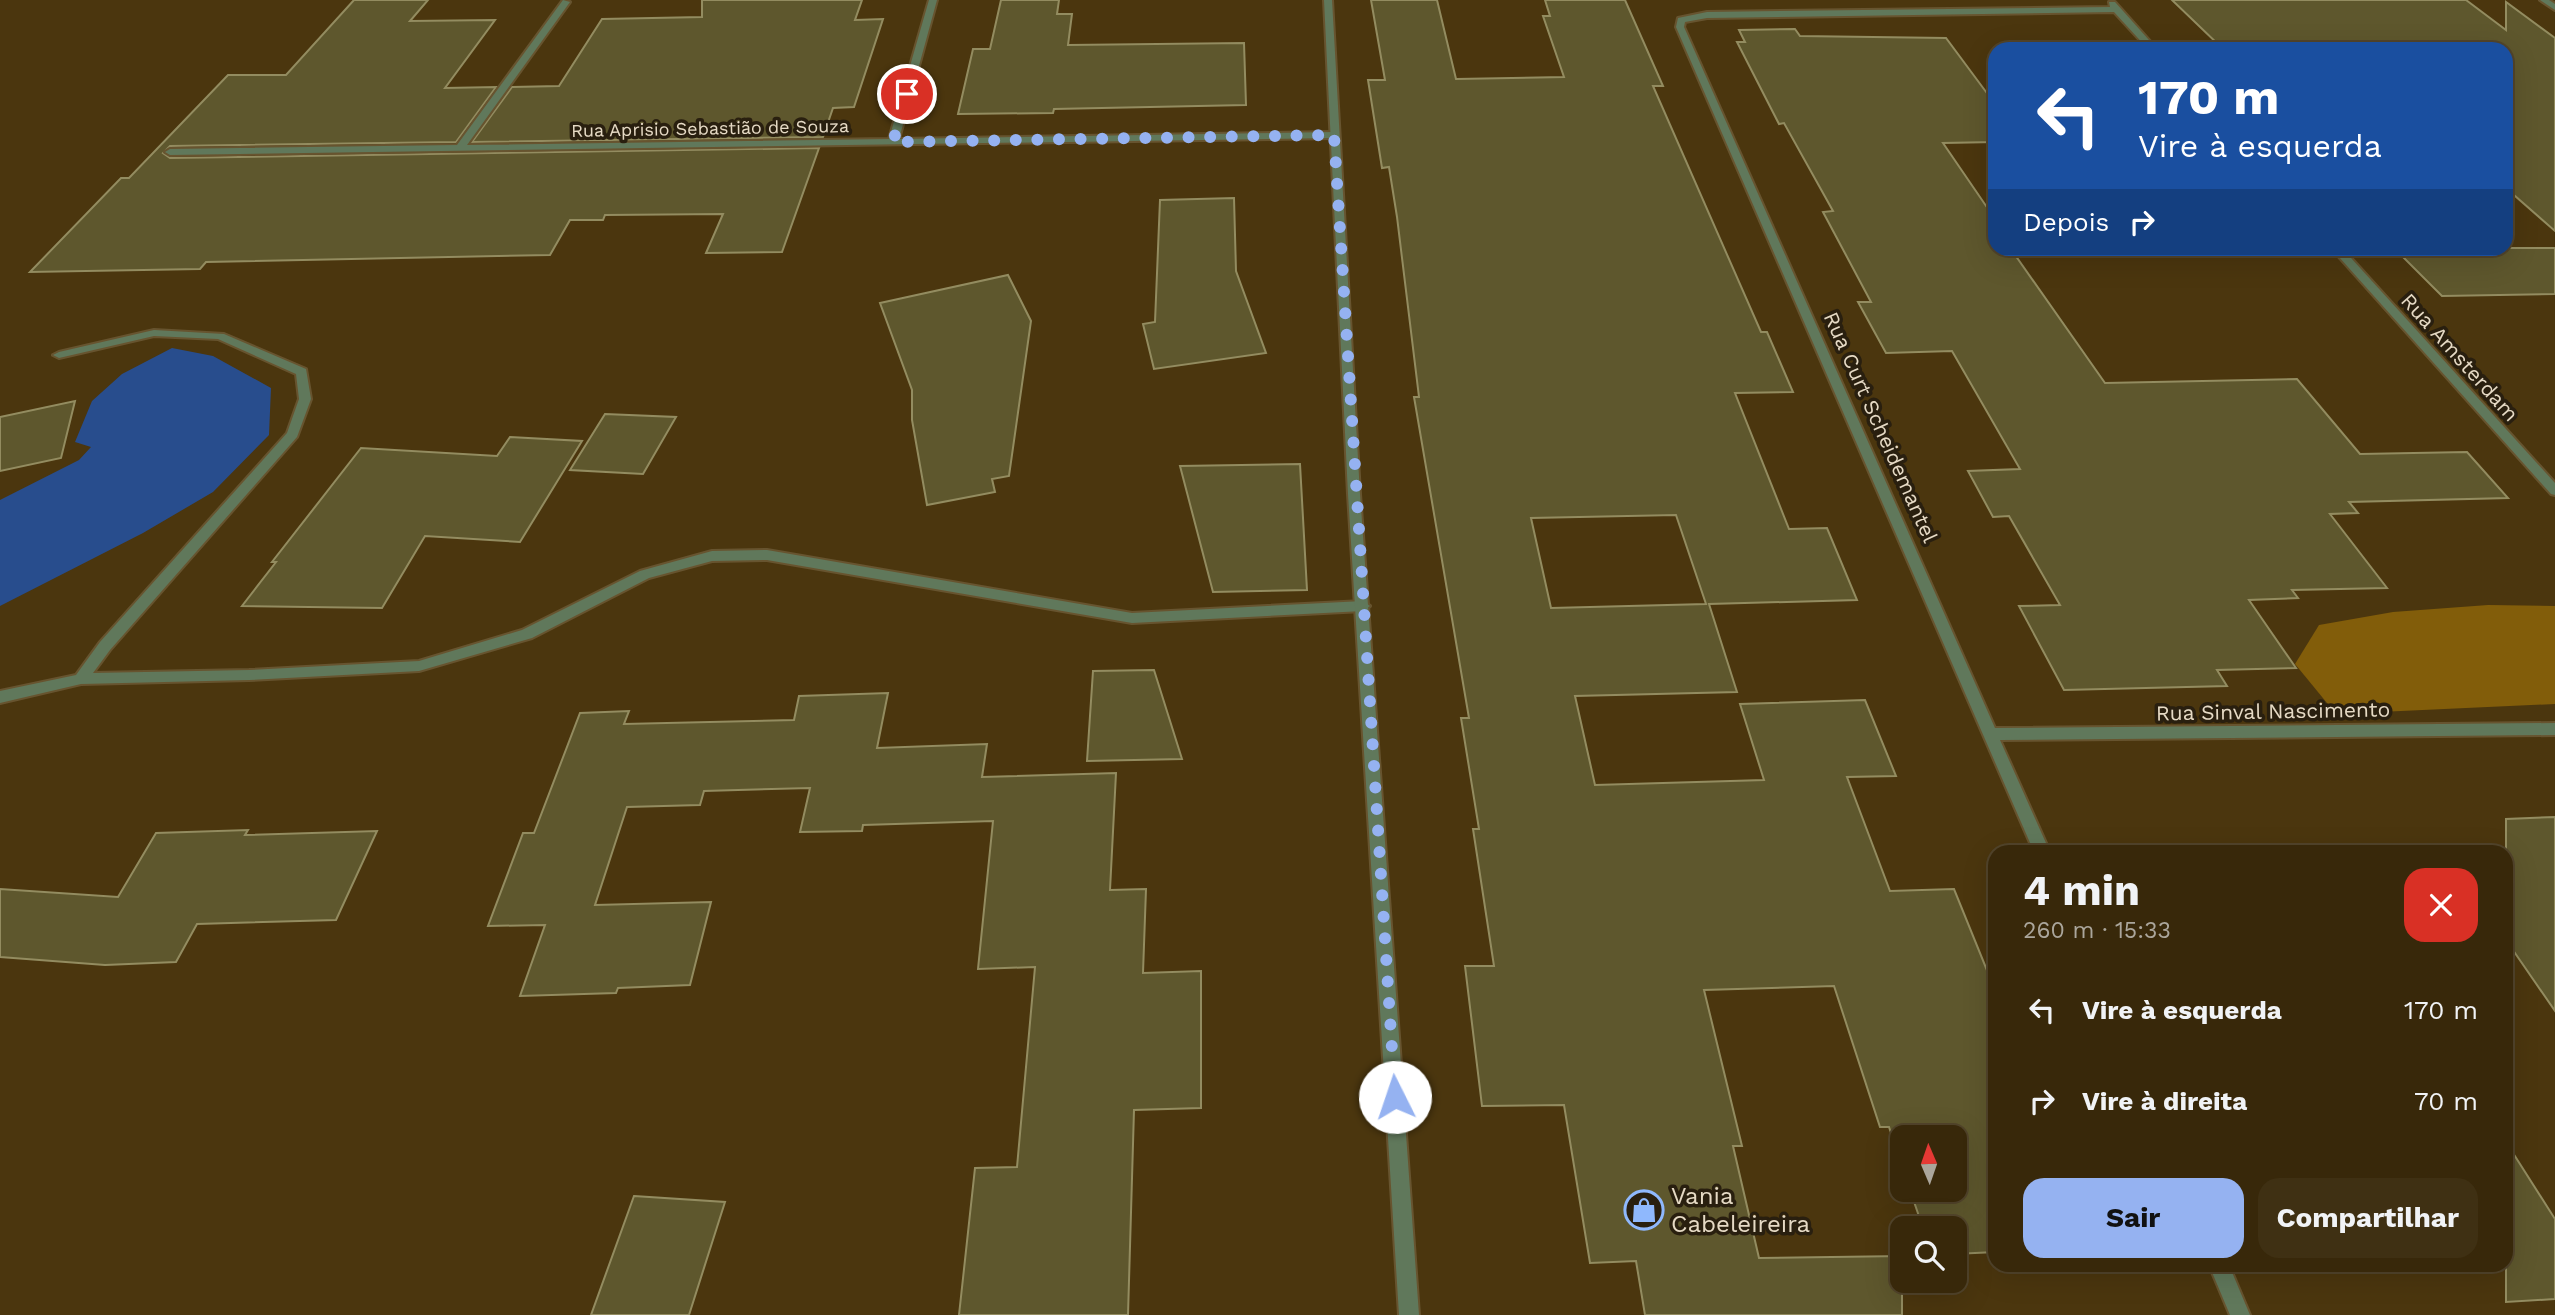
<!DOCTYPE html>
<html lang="pt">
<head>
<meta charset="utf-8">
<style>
	body { margin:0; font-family:"Work Sans",sans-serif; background:#3f3013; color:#f1f3f6; height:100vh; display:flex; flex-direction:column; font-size:26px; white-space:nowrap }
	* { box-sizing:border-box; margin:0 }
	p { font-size:23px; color:#aba69c }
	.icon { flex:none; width:38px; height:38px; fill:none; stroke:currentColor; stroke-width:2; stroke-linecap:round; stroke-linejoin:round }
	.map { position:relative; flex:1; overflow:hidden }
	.details { position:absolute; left:1988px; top:845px; width:525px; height:427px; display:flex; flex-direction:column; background:#38280a; border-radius:21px; box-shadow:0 7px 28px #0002,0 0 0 2px #52442b }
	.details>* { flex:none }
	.guide { position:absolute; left:1988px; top:42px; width:525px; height:214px; border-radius:21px; box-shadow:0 7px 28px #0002,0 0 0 2px #52442b; background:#1a4fa0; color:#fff; overflow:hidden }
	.needle { width:46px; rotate:358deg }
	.fabs { position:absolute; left:1890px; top:1125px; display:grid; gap:14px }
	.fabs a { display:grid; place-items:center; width:77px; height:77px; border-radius:14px; background:#38280a; box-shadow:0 7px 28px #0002,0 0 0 2px #52442b; font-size:35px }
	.pin { position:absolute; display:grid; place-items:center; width:60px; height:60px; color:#fff; margin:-30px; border:4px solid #fff; border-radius:50%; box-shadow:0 2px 7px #0007 }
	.me { position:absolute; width:77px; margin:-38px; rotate:356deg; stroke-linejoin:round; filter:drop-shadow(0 0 5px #0008) }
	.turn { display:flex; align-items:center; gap:24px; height:147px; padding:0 35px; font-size:32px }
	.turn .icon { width:91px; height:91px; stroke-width:2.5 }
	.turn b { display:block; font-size:49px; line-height:60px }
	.then { display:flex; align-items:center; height:66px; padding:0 35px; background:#0003; gap:14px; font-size:26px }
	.round { display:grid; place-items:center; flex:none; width:74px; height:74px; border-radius:21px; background:#3f3013 }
	.overview { display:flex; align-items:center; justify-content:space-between; height:119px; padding:0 35px }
	h1 { font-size:42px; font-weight:700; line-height:52px }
	.cta { display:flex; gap:14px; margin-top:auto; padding:14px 35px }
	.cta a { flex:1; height:80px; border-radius:21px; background:#95b2f1; color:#111; font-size:28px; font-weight:700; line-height:80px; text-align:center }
	.cta a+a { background:#3f3013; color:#f1f3f6 }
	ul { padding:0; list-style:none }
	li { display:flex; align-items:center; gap:21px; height:91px; padding:0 35px }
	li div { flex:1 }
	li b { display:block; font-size:26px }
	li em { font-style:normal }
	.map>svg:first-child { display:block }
	.green { fill:#825d0a }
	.water { fill:#284d8d }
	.building { fill:#5e572d; stroke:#938c60; stroke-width:2; fill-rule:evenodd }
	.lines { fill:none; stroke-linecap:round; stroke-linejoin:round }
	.service-casing { stroke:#67542f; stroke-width:4 }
	.minor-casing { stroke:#67542f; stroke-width:4 }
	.tertiary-casing { stroke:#67542f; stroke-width:4 }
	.service { fill:#60785b; fill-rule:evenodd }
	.minor { fill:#60785b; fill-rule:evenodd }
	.tertiary { fill:#60785b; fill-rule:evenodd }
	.route { stroke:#95b2f1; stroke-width:12; stroke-dasharray:0 21.6 }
	.labels { text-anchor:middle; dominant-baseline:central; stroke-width:7; stroke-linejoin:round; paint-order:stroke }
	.far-street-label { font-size:18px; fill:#e6dac5; stroke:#291f0f }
	.street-label { font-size:21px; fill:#e6dac5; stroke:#291f0f }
	.near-poi-label { font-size:24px; fill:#e6dac5; stroke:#291f0f; text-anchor:start }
</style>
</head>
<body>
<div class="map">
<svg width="2555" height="1315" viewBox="0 0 2555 1315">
	<rect width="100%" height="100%" fill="#4b360e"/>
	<path class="green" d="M2488,605L2555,606V704L2336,714L2295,664L2319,625L2393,612Z"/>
	<path class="water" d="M172,348L213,356L271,388L269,435L213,492L143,533L0,606V500L79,460L91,447L75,442L92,401L122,374Z"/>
	<path class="building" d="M354,0H428L410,21L495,20L445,88L496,87L456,142L170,146L163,153L170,158L819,148L782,252L706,253L723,214L605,215L603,220H570L550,255L206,262L200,269L30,272L121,178H129L228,75H286Z
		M702,0H862L855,20L883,19L854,107L833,108L823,137L472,142L512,87L559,86L602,19L702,17Z
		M1001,0H1059L1057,14H1072L1068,45L1244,43L1246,105L1054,109L1053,113L958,114L973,49H990Z
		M1371,0H1437L1456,79L1564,77L1543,16H1550L1545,0H1625L1663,86H1653L1761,332H1767L1793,392L1735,393L1789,529L1827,528L1857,600L1709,604L1737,692L1575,696L1595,785L1764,780L1740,704L1865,700L1896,776L1847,777L1890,891L1954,889L1995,990V1252L1955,1254V1228H1923L1910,1190H1955V1138H1902V1166L1889,1127H1880L1834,986L1704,990L1742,1146H1733L1759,1258L1902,1256V1315H1645L1636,1261L1590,1263L1564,1105L1482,1106L1465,966H1494L1473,829H1479L1461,718H1469L1414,397H1419L1397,217L1389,167L1382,168L1368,80H1385ZM1676,515L1706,604L1551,608L1531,518Z
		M2172,0H2466L2506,30V2L2555,38V231L2506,188V49H2223Z
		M1795,29L1800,36L1946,38L1995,104V142L1943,143L1995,219V248H2015L2018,252H2013L2105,383L2297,379L2360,454L2467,452L2508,498L2349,502L2358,513L2330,514L2387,588L2292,590L2298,598L2249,600L2296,668L2217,670L2227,686L2064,690L2019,606L2060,605L2009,516L1993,517L1968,471L2020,469L1952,351L1886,353L1858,302H1871L1823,212L1833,211L1784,123L1779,124L1737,42H1745L1739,30Z
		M1234,198L1236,271L1266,353L1154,369L1143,324L1155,322L1160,200Z
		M2394,248H2555V294L2442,296Z
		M1008,275L1031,321L1009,476L992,479L995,492L927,505L912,420V390L880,303Z
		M75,401L61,458L0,471V417Z
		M605,414L676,417L643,474L570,470Z
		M510,437L582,441L520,542L425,536L382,608L242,606L276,562H272L361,448L497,456Z
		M1300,464L1307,590L1213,592L1180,466Z
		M1154,670L1182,759L1087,761L1093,671Z
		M888,693L877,748L987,744L982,777L1116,773L1110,890L1146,889L1143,973L1201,971V1108L1134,1110L1128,1315H959L975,1168L1017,1167L1035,967L978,969L993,821L863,825L862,831L800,832L810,788L704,791L700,805L627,807L595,905L711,902L690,985L618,988L616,993L520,996L545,925L488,926L523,833H534L580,713L629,711L624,724L794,720L799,696Z
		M2555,817V1011L2506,940V819Z
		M248,830L245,835L377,831L336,920L197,924L176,962L105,965L0,957V889L118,897L156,833Z
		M2506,1142L2555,1219V1299L2506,1302Z
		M634,1196L725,1202L689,1315H591Z"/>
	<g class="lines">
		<g class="service-casing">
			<path id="service" d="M154,330L224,334L306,369L311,399L297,437L110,650L93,673L249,670L419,661L522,630L640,571L712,551L767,550L1132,613L1363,601L1370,606L1363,611L1132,623L767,560L712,561L649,578L532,638L419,671L249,680L81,684L0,703V691L76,675L100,642L287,433L299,399L296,374L218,339L154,336L59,358L53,355L59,352Z"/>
		</g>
		<g class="minor-casing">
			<path id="minor" d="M563,0L570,2L467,145L889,139L929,0H937L899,139L1334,132L1339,135L1334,138L170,155L165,152L170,149L457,145Z
				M2109,2H2115L2157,49H2148L2114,12L1707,18L1685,22L1684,27L1995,728L2555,723V735L2000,740L2050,852H2034L1676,27L1678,18L1707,12L2110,7Z
				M2331,248H2342L2555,483V495L2551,494Z
				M2209,1265H2229L2250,1315H2230Z"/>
		</g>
		<g class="tertiary-casing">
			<path id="tertiary" d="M1324,0H1332L1360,494L1419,1315H1399L1348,494Z
				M2540,0H2549L2555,4V10Z"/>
		</g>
		<use href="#service" class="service"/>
		<use href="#minor" class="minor"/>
		<use href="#tertiary" class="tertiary"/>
	</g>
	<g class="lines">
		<path class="route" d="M907,94L893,142L1334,135L1395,1097"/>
	</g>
	<defs>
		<g id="shop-ring" transform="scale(2.0125)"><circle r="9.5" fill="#291f0f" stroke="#8fb8fd" stroke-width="1.5"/><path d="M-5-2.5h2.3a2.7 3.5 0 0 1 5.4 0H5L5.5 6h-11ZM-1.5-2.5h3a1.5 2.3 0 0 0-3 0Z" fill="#8fb8fd"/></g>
	</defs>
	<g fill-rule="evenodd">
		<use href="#shop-ring" x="1644" y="1210"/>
	</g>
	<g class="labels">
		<g class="far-street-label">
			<text transform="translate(710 128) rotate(-1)">Rua Aprisio Sebastião de Souza</text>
		</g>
		<g class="street-label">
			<text transform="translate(2460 357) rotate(48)">Rua Amsterdam</text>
			<text transform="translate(1881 427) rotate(66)">Rua Curt Scheidemantel</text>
			<text transform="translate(2273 711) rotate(-1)">Rua Sinval Nascimento</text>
		</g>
		<g class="near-poi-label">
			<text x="1671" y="1196">Vania<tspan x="1671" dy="28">Cabeleireira</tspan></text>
		</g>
	</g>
</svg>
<div class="fabs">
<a><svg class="needle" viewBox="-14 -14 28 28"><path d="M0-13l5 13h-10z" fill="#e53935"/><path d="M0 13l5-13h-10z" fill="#aba69c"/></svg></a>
<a><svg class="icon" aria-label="search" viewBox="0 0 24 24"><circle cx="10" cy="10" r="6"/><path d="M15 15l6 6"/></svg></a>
</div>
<div class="pin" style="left:907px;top:94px;background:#d93025"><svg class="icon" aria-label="arrive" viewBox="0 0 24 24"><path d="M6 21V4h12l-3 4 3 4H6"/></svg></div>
<svg class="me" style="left:1395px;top:1097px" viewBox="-20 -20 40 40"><circle r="19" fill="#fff"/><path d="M0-13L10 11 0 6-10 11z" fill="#95b2f1"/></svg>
<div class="guide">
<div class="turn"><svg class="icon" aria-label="left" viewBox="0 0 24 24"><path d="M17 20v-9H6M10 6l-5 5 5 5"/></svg><div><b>170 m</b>Vire à esquerda</div></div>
<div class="then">Depois<svg class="icon" aria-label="right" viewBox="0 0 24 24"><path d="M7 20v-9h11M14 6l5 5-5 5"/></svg></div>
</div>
<section class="details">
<div class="overview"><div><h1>4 min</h1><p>260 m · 15:33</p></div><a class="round" style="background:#d93025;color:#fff"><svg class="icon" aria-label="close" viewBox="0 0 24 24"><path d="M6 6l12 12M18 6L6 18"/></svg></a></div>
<ul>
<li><svg class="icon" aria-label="left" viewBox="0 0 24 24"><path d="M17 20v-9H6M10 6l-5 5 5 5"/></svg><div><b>Vire à esquerda</b></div><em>170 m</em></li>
<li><svg class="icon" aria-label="right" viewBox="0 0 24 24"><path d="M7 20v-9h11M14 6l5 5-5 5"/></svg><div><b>Vire à direita</b></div><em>70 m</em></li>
</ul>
<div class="cta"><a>Sair</a><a>Compartilhar</a></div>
</section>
</div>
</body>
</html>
